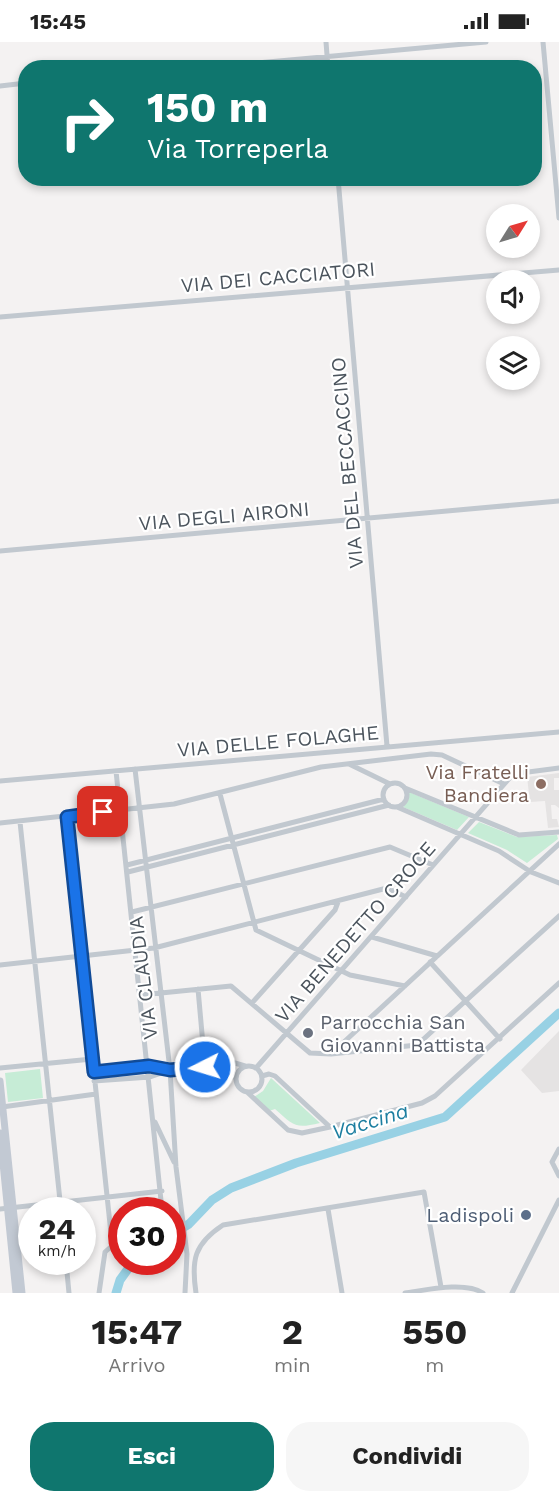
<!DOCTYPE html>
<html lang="it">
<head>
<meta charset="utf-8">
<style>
	body { margin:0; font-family:"Work Sans",sans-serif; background:#f6f6f6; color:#222; height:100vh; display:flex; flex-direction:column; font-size:22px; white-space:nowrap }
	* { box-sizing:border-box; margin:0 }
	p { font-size:20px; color:#767676 }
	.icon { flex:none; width:33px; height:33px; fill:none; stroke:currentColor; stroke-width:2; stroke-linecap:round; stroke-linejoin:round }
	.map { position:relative; height:1251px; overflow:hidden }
	.sheet { display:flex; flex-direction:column; background:#fff; flex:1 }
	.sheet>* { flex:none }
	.banner { position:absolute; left:18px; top:18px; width:524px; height:126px; border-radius:24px; box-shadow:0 3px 9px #0003; background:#0f766e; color:#fff; overflow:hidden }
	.needle { width:39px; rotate:53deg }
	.buttons { position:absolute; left:486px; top:162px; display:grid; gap:12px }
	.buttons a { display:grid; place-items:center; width:54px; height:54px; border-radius:50%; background:#fff; box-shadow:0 3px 9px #0003; font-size:30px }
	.speed { position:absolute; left:18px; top:1155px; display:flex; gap:12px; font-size:30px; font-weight:700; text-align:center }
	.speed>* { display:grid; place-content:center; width:78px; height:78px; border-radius:50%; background:#fff; box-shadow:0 3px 9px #0003; line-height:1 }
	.speed small { font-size:15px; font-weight:400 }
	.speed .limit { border:9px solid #d22; background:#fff; color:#111 }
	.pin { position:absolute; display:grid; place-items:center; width:51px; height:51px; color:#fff; margin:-26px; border-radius:12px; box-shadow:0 3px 9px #0006 }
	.me { position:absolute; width:66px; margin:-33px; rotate:265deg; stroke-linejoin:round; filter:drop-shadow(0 0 4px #0008) }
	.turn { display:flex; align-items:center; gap:21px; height:126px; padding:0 30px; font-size:27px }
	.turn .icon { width:78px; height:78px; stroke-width:2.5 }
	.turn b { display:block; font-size:42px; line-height:51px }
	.eta { display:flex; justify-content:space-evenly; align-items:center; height:102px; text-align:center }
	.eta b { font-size:36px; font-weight:700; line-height:42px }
	.action { display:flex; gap:12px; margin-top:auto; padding:12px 30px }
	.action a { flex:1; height:69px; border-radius:24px; background:#0f766e; color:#fff; font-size:24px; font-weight:700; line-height:69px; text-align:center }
	.action a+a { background:#f6f6f6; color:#222 }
	.status { display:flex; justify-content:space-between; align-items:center; height:42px; padding:0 30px; background:#fff; direction:ltr }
	.status svg { height:16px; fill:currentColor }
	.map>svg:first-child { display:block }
	.education { fill:#e5e3e3 }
	.green { fill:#c6ecd6 }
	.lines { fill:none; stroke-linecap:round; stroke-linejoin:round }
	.river { stroke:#98d1e4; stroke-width:9 }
	.street { stroke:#c1c8cf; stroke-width:5 }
	.secondary { stroke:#c2c9d3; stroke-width:7 }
	.route-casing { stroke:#114b97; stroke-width:15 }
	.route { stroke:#1a73e8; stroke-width:10 }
	.education-dot { fill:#8d6e63; stroke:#fff; stroke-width:2 }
	.worship-dot { fill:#6b7280; stroke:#fff; stroke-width:2 }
	.service-dot { fill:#5c6f8a; stroke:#fff; stroke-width:2 }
	.labels { text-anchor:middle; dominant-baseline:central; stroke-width:4.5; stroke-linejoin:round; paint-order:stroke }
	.street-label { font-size:20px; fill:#4b545d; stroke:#fff }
	.education-label { font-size:20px; fill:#785e54; stroke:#fff; text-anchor:end }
	.worship-label { font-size:20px; fill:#5b616d; stroke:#fff; text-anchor:start }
	.service-label { font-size:20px; fill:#4e5e75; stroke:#fff; text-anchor:end }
	.water-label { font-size:21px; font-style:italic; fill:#1c7ea0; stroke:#fff }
</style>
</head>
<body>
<div class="status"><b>15:45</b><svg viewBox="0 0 49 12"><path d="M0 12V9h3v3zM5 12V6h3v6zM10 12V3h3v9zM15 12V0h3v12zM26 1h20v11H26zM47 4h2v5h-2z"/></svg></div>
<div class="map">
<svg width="559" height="1251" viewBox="0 0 559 1251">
	<rect width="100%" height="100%" fill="#f4f2f2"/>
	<path class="education" d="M559,731V736H554V748H559V766L555,763H551L552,777H557L559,785L548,786L545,759L530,760L527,735Z
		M559,989V1049L542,1051L521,1028Z"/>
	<path class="green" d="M409,750L469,775L457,788L403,765L408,759Z
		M479,780L517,795L557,793L558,797L527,821L507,808L468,791Z
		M40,1027L43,1056L8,1060L5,1031Z
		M271,1036L320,1081C295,1087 294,1084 275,1067L269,1069L254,1055L263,1049Z"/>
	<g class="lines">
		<path class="river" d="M172,1192L189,1182L212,1158L231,1146L296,1121L445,1075L559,971
			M116,1251L120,1238L133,1220"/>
		<path class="street" d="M326,0L328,26
			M543,0L559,176
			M203,26L486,0
			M0,44L26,41
			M338,136L387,704
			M0,275L559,228
			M0,509L559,459
			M349,722L390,742
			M135,727L170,1028L176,1125L187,1212L185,1251
			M116,729L162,1168
			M0,739L559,690
			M383 753a12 12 0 1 1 24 0a12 12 0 1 1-24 0Z
			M405,746L519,793L559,790
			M220,752L256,888L350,933L405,944
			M397,765L499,809L531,830L559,841
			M67,775L112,1201
			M20,780L61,1168
			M0,781L174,762L321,725L431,712L442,713L504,742
			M127,823L384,757
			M128,830L389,763
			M132,870L390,805L433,823
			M372,895L437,914
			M430,920L500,997
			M0,923L154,906L387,846L406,855
			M198,947L205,1025
			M141,953L231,944L310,1011L331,1012L417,1003L559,874
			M252,961L335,868L338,860
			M332,1011L559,802
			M236 1037a13 13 0 1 1 26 0a13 13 0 1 1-26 0Z
			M206,1025L236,1036
			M0,1026L92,1017
			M256,1026L513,732L559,726
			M94,1030L149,1024L170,1028
			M94,1039L150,1035L170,1028L213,1023L235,1021L245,1024
			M247,1050L288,1088L302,1091L330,1085L275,1034L269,1032L262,1034
			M2,1065L96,1052
			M155,1080L174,1120
			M330,1085L422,1061L435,1054L559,941
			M559,1107L552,1120L559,1134
			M0,1167L162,1149
			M328,1167L342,1251
			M66,1220L69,1251
			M99,1251L105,1210L122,1195
			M196,1251C191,1218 194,1202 223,1183L424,1150L441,1245
			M405,1251C426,1248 465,1239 483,1251
			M512,1251L559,1158"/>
		<path class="secondary" d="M0,1039L22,1251
			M0,1091L16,1251"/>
	</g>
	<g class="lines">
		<g class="route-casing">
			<path id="route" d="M103,770L67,775L94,1030L149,1024L170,1028L205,1025"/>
		</g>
		<use href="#route" class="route"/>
	</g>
	<circle class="education-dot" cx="541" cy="742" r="6"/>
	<circle class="worship-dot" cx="308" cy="991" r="6"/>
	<circle class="service-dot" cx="526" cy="1173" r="6"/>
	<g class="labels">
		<g class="street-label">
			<text transform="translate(278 235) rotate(-5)">VIA DEI CACCIATORI</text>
			<text transform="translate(347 421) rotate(-95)">VIA DEL BECCACCINO</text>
			<text transform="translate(224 474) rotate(-5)">VIA DEGLI AIRONI</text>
			<text transform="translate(278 699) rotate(-5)">VIA DELLE FOLAGHE</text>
			<text transform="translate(355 890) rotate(-49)">VIA BENEDETTO CROCE</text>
			<text transform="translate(143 936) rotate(-97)">VIA CLAUDIA</text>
		</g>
		<g class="education-label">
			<text x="529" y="730">Via Fratelli<tspan x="529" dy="23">Bandiera</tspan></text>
		</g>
		<g class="worship-label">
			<text x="320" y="980">Parrocchia San<tspan x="320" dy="23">Giovanni Battista</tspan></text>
		</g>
		<g class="service-label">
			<text x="514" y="1173">Ladispoli</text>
		</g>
		<g class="water-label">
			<text transform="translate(370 1079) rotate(-17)">Vaccina</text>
		</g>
	</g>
</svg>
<div class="buttons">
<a><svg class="needle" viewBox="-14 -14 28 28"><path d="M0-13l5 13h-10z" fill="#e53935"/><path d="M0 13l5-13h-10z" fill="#767676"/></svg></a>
<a><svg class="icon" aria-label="sound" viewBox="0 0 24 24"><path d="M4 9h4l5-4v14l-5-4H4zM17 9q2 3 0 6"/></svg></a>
<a><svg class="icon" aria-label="layers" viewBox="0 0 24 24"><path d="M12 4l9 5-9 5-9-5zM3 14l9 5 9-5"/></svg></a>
</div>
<div class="speed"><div>24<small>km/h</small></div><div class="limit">30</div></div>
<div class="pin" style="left:103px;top:770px;background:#d93025"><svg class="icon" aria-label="arrive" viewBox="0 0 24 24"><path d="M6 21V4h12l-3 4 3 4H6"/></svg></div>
<svg class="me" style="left:205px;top:1025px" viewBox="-20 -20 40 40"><circle r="17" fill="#1a73e8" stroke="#fff" stroke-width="3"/><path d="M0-11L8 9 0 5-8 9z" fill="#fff"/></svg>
<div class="banner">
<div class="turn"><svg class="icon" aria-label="right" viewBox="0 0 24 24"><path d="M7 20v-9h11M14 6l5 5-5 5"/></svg><div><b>150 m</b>Via Torreperla</div></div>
</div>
</div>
<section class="sheet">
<div class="eta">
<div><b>15:47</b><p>Arrivo</p></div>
<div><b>2</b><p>min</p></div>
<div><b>550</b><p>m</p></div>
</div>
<div class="action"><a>Esci</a><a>Condividi</a></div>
</section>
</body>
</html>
